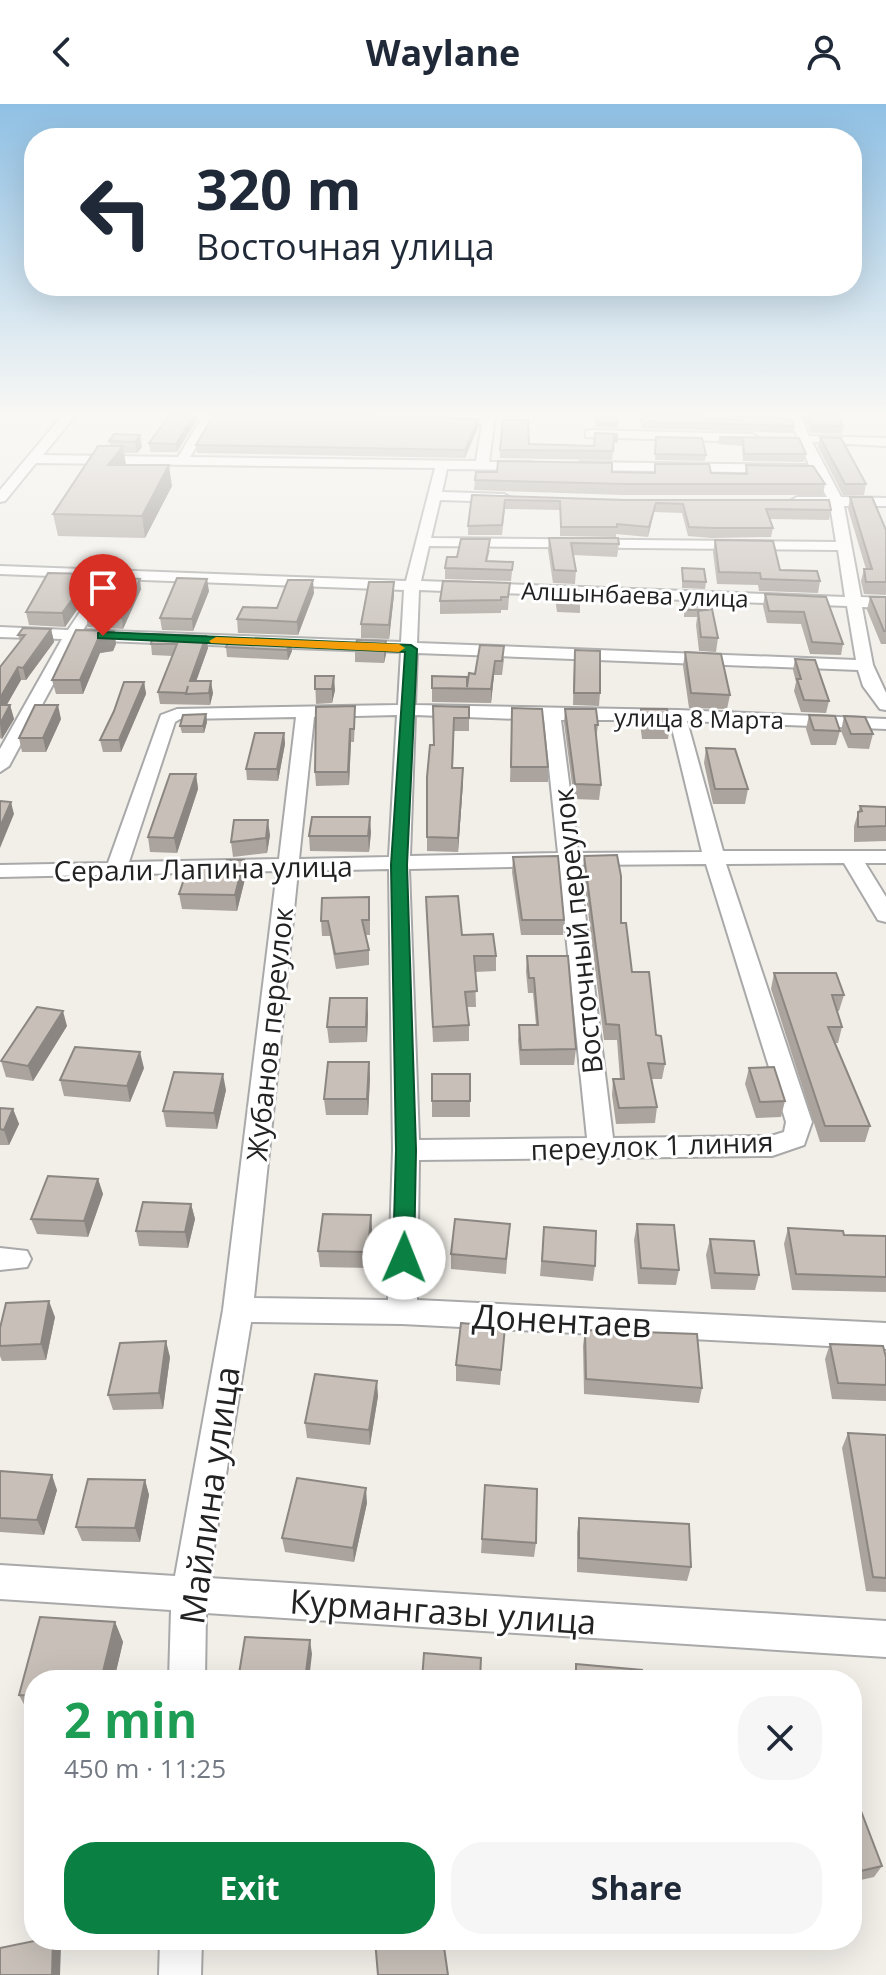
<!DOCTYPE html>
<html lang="en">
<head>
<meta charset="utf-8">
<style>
	body { margin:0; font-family:"Open Sans",sans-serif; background:#f6f6f7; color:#1f2937; height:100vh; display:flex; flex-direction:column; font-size:30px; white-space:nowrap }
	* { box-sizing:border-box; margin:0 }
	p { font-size:26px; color:#747a83 }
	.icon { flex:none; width:44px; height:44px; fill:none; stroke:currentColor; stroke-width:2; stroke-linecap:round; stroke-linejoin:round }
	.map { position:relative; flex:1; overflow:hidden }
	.sheet { position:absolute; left:24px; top:1566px; width:838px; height:280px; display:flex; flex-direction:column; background:#fff; border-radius:32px; box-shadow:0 8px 32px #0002 }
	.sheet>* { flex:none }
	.banner { position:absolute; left:24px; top:24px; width:838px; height:168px; border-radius:32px; box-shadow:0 8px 32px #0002; background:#fff; color:#1f2937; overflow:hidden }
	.pin { position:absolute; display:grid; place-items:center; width:68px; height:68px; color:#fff; margin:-82px -34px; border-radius:50% 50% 50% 0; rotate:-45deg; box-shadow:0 0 8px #0007 }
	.pin .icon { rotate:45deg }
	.me { position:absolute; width:88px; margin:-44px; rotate:1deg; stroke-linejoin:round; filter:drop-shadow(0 0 6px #0008) }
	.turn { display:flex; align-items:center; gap:28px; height:168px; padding:0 40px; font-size:36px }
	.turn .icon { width:104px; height:104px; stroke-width:2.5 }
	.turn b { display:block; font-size:56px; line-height:68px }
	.round { display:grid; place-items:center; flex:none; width:84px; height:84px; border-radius:32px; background:#f6f6f7 }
	.overview { display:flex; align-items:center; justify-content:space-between; height:136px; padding:0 40px }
	h1 { font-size:48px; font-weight:700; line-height:60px; color:#1e9e55 }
	.cta { display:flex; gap:16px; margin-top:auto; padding:16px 40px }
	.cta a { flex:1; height:92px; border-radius:32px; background:#0b8043; color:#fff; font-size:32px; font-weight:700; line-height:92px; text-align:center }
	.cta a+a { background:#f6f6f7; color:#1f2937 }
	header { display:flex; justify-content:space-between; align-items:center; height:104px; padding:0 40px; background:#fff; font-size:36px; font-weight:700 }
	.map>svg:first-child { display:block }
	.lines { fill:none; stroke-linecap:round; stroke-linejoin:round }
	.minor-casing { stroke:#a9a9a9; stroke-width:4 }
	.minor { fill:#fff; fill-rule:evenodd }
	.wall { fill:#aba49e }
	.shaded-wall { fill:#8b8681 }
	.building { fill:#c7bfb8; stroke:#8b8681; stroke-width:2 }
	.route { fill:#0b8043; stroke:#07532c; stroke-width:2 }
	.slow { fill:#f59e0b }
	.labels { text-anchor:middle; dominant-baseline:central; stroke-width:6; stroke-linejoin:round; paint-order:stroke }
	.far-street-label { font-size:24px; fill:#222; stroke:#fff }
	.street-label { font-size:28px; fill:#222; stroke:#fff }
	.near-street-label { font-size:34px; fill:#222; stroke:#fff }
</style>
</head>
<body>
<header><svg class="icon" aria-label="back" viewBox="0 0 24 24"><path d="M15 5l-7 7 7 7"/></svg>Waylane<svg class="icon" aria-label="person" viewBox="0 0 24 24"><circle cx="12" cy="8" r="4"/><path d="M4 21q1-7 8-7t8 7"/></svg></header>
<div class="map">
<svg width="886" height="1871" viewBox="0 0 886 1871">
	<rect width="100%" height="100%" fill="#f2efe9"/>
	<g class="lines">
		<g class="minor-casing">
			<path id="minor" d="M62,312H75L43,351L178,353L203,312H215L190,353L476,357L482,320H447L441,316L447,312H495L489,358H531L537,362L531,366L447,365L442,388L504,390L511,394L504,398L440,396L431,434L836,438L830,401H797L790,397L797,393H827L813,369L580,366L574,362L580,358L809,361L789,312H801L809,332L886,334V342L812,338L841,393L886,394V402H844L861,493L886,494V504L862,503L873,561L886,589V606L880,605L863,582L858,566L417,549L415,601L677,606L886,615V625L687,617L723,747H886V759H865L886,793V818L878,816L844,759L726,760L812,1018L804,1041L772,1052L419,1056L417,1196L886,1219V1245L402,1220L251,1218L209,1474L886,1517V1553L206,1509L205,1576H169L171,1506L0,1495V1461L175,1472L223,1206L277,767L0,773V761L108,759L161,611L177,605L398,601L401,548L77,536L9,662L0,668V645L62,535L0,533V523L68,526L103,474L0,470V462L406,477L435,364L36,359L5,397L0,398V386ZM429,442L838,446L845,493L421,477ZM117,475L404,486L401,538L83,526ZM419,486L847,502L856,556L417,539ZM397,611L389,753L299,755L314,613ZM415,611L544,616L558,749L410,752ZM296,613L279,755L129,758L175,618L180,615ZM561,616H670L702,748L578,749ZM706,760L786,1018L784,1028L771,1032L613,1034L579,761ZM559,762L587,1034L419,1036L409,765ZM389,765L393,1046L388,1196L254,1194L298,767Z
				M590,326L752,330L758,334L752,338L586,333V327Z
				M0,1144L27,1147L31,1155L27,1163L0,1166Z
				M160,1836H202L201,1871H159Z"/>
		</g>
		<use href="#minor" class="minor"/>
	</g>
	<path class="wall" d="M169,312H199L177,348H150L149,339Z
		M596,312L618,313V324L596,323Z
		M641,312H703V314L738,316V312L794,322L793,329L641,324Z
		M804,312H838L843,322L842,330L811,329Z
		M479,315L478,323L465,354L197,349L196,341Z
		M140,331L142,343L137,349H124L126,361L172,382L145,434L58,432L53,410L110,342L109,337Z
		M656,333L706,351L705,357L655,356Z
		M719,333L799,334L806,350L804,358L743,357L742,342L718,340Z
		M820,333L866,380L864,391H843L818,343Z
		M618,338L614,339L612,356L500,354V346L529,340L594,342Z
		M746,361L825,380L823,391H624L474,386L475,376L612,368L745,370Z
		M472,391L831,406L829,416L769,415L773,424L771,433L711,434L688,432L682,409L654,408L648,433L616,430V433L560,432V406L505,405L502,431H468V422Z
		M850,393L886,426V491L864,490L861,477L864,465H866L848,405Z
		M549,434L619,440L617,453L573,451L576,467L575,480L553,479L548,446Z
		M715,436L780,466L820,477L818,489L759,487L758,481L717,480L713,448Z
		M490,446L487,457L513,458L511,477L445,475V464L457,453Z
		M682,464L706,478L705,485L682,484Z
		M394,478V491L389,535L361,534V520Z
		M93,483L65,523L29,521L26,508Z
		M556,484L580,499V509L557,508L555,494Z
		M141,485L123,525L88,523L86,512Z
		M209,487L193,527L162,526L160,514Z
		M314,489L298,531L238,529L237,515L277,504Z
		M765,490L826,493L843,540L841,551L810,550L801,520L767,519L763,502Z
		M509,492L508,506H501V509L440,510V497Z
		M684,492L708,506L718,534L716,548L699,547L696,521L697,513H684Z
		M870,493H886V540H881L867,506Z
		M51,525L54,538L26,576H21L6,601H10L14,615L2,635L0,634V563L20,537L18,531Z
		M114,527L116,540L113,547L100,549L83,590H56L52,576Z
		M206,532L208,544L196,577L213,589L210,601L160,600L158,588L173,552L152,551L151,540Z
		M230,535L292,547L288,556L227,553L226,543Z
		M386,537V550L384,559L355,558V544Z
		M480,541L504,555L502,571H494L491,599L432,598V572L467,583L475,570Z
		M685,548L730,591L727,605L689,604L683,562Z
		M795,555L829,597L826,609L801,608L794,587L796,578L793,566Z
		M574,558L600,589L599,602L573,601Z
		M315,572L335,586L332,599L316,600Z
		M144,578L146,590L121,648H103L100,636Z
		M433,602L469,614V627H454L453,664L463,678L458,748L427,747V673L433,641Z
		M512,604L548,663V678H510Z
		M565,605L598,621L596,635L601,681L599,696L574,695L564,619Z
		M641,605L670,621L668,635H642L640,619Z
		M206,610L207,618L204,629H182L180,622Z
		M809,611L840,627L836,641H811L806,625Z
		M844,612L873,630L869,645L848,644L841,627Z
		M61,615L46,648H22L19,634Z
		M355,615L354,638H351L349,681L316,682L315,668Z
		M284,629L285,640L278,677L247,676L246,665Z
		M706,644L748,685L745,700H713L704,659Z
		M196,670L198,685L177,749L150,748L148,733Z
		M860,702L886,703V737L854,738V722Z
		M371,728L369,748L310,747L309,732Z
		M270,731L267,749L233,753L231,738Z
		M584,752L621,819L632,868L656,931L665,960L662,975H651L657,1003L655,1019L616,1020L612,991L613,975H620L617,936H604L583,767Z
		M513,753L564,816L563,831H521L512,768Z
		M244,756L246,771L237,807L182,805L179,790Z
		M426,793L462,831L496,852V867L475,868L476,903H467L469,921V937L433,938Z
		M370,809V831H365L369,846V861L336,865L330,832H322L321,817Z
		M527,852L576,945L574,961H520L518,936L519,921H536L533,889H528L526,867Z
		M774,869L844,891L839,907H837L842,923L838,939H835L870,1022L865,1038H820L771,885Z
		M368,910L367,938L329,939L327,923Z
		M67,922L33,977L6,973L1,957Z
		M369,958L370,974L368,1011H326L324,995Z
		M144,964L130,998L64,992L60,976Z
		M749,964L785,997L781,1013L756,1014L745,980Z
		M432,970H470V1013H432Z
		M226,986L217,1025L166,1023L163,1007Z
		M0,1004L13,1005L19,1020L9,1041H0Z
		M98,1075L103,1090L88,1133L37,1130L31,1115Z
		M191,1100L195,1115L188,1144L139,1142L136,1127Z
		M371,1111L372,1126L369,1164L320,1163L318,1147Z
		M510,1120L506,1170L451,1165V1150Z
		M637,1120L679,1166L676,1181L638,1180L634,1136Z
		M544,1123L595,1162L593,1177L540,1172Z
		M788,1124L844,1131L886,1132V1188L792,1186L784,1140Z
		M710,1135L759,1171L755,1186L711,1185L706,1151Z
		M55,1213L46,1256L2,1257L0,1252V1224Z
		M505,1223L500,1281L456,1277V1261Z
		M585,1226L702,1284L699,1299L584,1290L583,1242Z
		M830,1240L886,1253V1297L832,1295L825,1255Z
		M170,1253L163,1305L113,1306L108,1291Z
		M378,1292L370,1341L307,1334L305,1319Z
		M848,1329L886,1331V1488L866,1487L842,1344Z
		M0,1367L57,1386L44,1431L0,1428Z
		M145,1376L149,1391L140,1438L82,1437L76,1423Z
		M485,1381L536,1439L534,1453L481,1449Z
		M367,1399L354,1458L285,1448L282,1434Z
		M579,1414L691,1463L687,1477L577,1468V1428Z
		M40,1513L115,1518L123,1538L114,1576H34V1610H29L19,1591Z
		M852,1709L882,1762L874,1773L852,1778Z
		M648,1836H697L650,1844Z"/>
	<path class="shaded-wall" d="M193,312H199L177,348L176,340Z
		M479,315L478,323L465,354V346Z
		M618,330V338L613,339L614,331Z
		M140,331L142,343L137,349L135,338Z
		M123,342L126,363L108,361Z
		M169,361L172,382L145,434L142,412Z
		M656,399L654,408L648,433L649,423Z
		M91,470L93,483L65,523L62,509Z
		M140,475L141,485L123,525L122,514Z
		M207,475L209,487L193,527L192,515Z
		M313,476L314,489L298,531L297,518Z
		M394,478V491L389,535V521Z
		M51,525L54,538L26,576L23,564Z
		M114,527L116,540L113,547L100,549L83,590L80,576L98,535Z
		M206,532L208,544L192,589L190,577Z
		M291,537L292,547L288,556L287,546Z
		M386,537V550L384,559V545Z
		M495,557L494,571L491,599V585Z
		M18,563L21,576L0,613V594Z
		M334,572L335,586L332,599V585Z
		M211,577L213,589L210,601L209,589Z
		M144,578L146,590L121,648L119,636Z
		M10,601L14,615L2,635L0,620Z
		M58,601L61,615L46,648L43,634Z
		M206,610L207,618L204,629L203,622Z
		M350,625L351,638L349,681L348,668Z
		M284,629L285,640L278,677L277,665Z
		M463,664V678L458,748V734Z
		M196,670L198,685L177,749L174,734Z
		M11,698L14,710L0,744V723Z
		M370,713L371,728L369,748L368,732Z
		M268,716L270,731L267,749L266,734Z
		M244,756L246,771L237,807L235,791Z
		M367,894L368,910L367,938L366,923Z
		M63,907L67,922L33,977L28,962Z
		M140,948L144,964L130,998L127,982Z
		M369,958L370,974L368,1011L367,995Z
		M223,970L226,986L217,1025L214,1009Z
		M13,1005L19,1020L9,1041L4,1026Z
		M98,1075L103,1090L88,1133L84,1117Z
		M191,1100L195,1115L188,1144L185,1128Z
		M371,1111L372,1126L369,1164L368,1148Z
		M49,1197L55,1213L46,1256L41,1240Z
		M166,1237L170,1253L163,1305L159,1289Z
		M377,1277L378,1292L370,1341L369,1326Z
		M52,1371L57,1386L44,1431L37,1416Z
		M145,1376L149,1391L140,1438L135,1424Z
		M366,1384L367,1399L354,1458L353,1444Z
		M115,1518L123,1538L114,1576H101Z
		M310,1536L312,1550L309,1576H305Z
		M53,1836H55L61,1843L60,1871H52Z"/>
	<path class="building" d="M169,312H193L176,340L149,339Z
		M213,312H367L479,315L465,346L196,341Z
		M596,312L618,313V318H596Z
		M641,312H703V314L739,316L738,312L791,315L794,322L641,317Z
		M809,312H838L843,322L813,321Z
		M503,316H528L529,340L594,342L595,329L618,330L614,331L613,347L500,346Z
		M114,330L140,331L135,338L109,337Z
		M656,333L702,334L706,351L655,350Z
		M719,333L799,334L806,350H744L743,334Z
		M820,333L841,334L866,380H845Z
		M98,342H123L108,361H169L142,412L53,410Z
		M498,357L612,359V368L655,369V360H709L711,369L747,370L746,361L813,362L825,380H625L475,376L476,368H497Z
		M472,391L625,396H829L831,406L766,405L773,424H713L689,423L683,400L656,399L649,423L617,420V423H561L560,397L505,396L502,421L468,422Z
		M850,393H872L886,426V478H866L864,465H872Z
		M549,434H618L619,440L571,439L576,467L554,466Z
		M461,435H490L486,457L513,458L512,466L445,464L447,453H457Z
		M715,436L773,437L780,466L817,467L820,477L761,475L760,469L719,468Z
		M682,464L704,465L706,478L683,477Z
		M48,469L91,470L62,509L26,508Z
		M113,473L140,475L122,514L86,512Z
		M177,474L207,475L192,515L160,514Z
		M288,476H313L297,518L237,515L243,503L277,504Z
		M443,477L510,479L508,493H501V496L440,497Z
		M369,478H394L389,521L361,520Z
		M556,484L578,485L580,499L557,498Z
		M765,490L826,493L843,540L812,538L804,508L769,507Z
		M684,492L707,493L708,506H685Z
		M870,493H886V527H884Z
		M712,505L718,534L701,533L698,507Z
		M23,524L51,525L23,564L18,563L0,594V563L25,531H18Z
		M76,526L114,527L111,534L98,535L80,576H52Z
		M153,530L206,532L190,577H211L209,589L186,590L188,582L186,589L158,588L177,540H151Z
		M230,535L291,537L287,546L226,543Z
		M357,536L386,537L384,545L355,544Z
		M480,541L504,542L502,557H495L491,585L432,584V572L467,573V583L469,569L475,570Z
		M575,546L600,547V589H574Z
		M685,548L721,550L730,591L691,589Z
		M795,555L815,556L829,597L804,596L797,575H801Z
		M315,572H334L332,585H315Z
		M124,578H144L119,636H100L114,607Z
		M0,601H10L0,620Z
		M35,601H58L43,634H19Z
		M355,602L354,625H350L348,668H315L316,603Z
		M433,602L469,603V614H454L452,664H463L458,734L427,733V673L430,641H434Z
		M512,604L542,605L548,663H511Z
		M565,605H596L598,621H595L601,681L575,680Z
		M641,605H667L670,621L644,620Z
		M206,610L203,622H180L183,611Z
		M809,611L835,612L840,627L814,626Z
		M844,612L865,613L873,630H851Z
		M255,629H284L277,665H246Z
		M706,644L735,645L748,685H715Z
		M170,670H196L174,734L148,733Z
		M0,697L11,698L0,723Z
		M860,702L886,703V722L858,723V708L862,707Z
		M312,713H370L368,732H309Z
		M234,716H268L266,734L231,738Z
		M617,751L621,772V819H626L632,868H649L656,931L661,932L665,960L648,959L657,1003L619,1004L613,975H624L619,921L606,920L584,752Z
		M558,752L564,816H522L513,753Z
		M227,756H244L235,791L179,790L188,763L226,764Z
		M458,792L462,831L493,830L496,852H474L477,887L465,888L469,921L433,923L426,793Z
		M369,793V816H362L369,846L335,850L328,817H321L322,794Z
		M527,852H568L576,945L521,946L519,921H538L534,874H529Z
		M774,869H836L844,891H832L842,923H828L870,1022H825Z
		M330,894H367L366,923H327Z
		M37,903L63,907L28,962L1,957Z
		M75,943L140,948L127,982L60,976Z
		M328,958H369L367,995H324Z
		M774,963L785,997L760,998L749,964Z
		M174,968L223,970L214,1009L163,1007Z
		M432,970H470V997H432Z
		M0,1004L13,1005L4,1026L0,1025Z
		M48,1072L98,1075L84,1117L31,1115Z
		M143,1098L191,1100L185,1128L136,1127Z
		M323,1110L371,1111L368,1148L318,1147Z
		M455,1115L510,1120L506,1155L451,1150Z
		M637,1120L674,1121L679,1166L641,1164Z
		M544,1123L596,1127L595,1162L542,1157Z
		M788,1124L843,1127L844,1131L886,1132V1173L796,1170Z
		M710,1135L754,1137L759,1171L715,1169Z
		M49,1197L41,1240L0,1242V1224L6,1199Z
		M461,1219L505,1223L501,1266L456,1261Z
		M585,1226L697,1230L702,1284L586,1275Z
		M166,1237L159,1289L108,1291L120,1239Z
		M830,1240L883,1242L886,1253V1281L838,1279Z
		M315,1270L377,1277L369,1326L305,1319Z
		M848,1329L886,1331V1474L873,1473Z
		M0,1367L52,1371L37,1416L0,1414Z
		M297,1374L366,1384L353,1444L282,1434Z
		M88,1375L145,1376L135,1424L76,1423Z
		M485,1381L537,1385L536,1439L482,1435Z
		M579,1414L689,1420L691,1463L579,1454Z
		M40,1513L115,1518L101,1576H34V1592L19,1591Z
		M245,1533L310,1536L305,1576H238Z
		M424,1549L481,1554L480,1576H422Z
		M576,1560L642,1566L643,1576H576Z
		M778,1571L828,1575V1576H778Z
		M861,1707L882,1762L852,1769V1709Z
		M39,1836H53L52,1871H0V1844Z
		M375,1836H443L448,1871H378Z"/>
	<linearGradient id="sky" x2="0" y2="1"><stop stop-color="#8fc0e4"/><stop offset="0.54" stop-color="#f9f8f5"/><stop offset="1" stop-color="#f9f8f5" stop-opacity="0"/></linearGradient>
	<rect width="886" height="574" fill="url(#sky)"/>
	<path class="route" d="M103,528L411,541L417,545L407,761L416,1046L414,1154L411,1161L404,1163L396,1161L393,1154L396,1046L391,761L405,548L98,534V529Z"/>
	<path class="slow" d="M216,533L399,540L405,544L399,548L211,539L209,537Z"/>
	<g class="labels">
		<g class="far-street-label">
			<text transform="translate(635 490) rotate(2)">Алшынбаева улица</text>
			<text transform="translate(699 614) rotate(1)">улица 8 Марта</text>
		</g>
		<g class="street-label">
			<text transform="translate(203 764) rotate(-1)">Серали Лапина улица</text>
			<text transform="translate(577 827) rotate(-96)">Восточный переулок</text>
			<text transform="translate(269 930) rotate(-84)">Жубанов переулок</text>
			<text transform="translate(652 1041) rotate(-2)">переулок 1 линия</text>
		</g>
		<g class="near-street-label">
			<text transform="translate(562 1216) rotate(3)">Донентаев</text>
			<text transform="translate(209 1391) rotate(-82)">Майлина улица</text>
			<text transform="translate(443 1507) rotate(4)">Курмангазы улица</text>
		</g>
	</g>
</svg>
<div class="pin" style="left:103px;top:532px;background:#d93025"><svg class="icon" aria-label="arrive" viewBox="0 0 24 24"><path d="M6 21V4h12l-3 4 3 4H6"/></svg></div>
<svg class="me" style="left:404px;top:1154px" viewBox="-20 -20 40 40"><circle r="19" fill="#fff"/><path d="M0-13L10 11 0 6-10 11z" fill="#0b8043"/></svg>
<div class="banner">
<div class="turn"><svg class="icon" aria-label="left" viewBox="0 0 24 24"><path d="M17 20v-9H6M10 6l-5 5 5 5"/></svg><div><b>320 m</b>Восточная улица</div></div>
</div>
<section class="sheet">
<div class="overview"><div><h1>2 min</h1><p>450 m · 11:25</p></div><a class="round"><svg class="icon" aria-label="close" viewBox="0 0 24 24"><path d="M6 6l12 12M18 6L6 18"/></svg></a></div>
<div class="cta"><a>Exit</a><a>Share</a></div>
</section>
</div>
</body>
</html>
